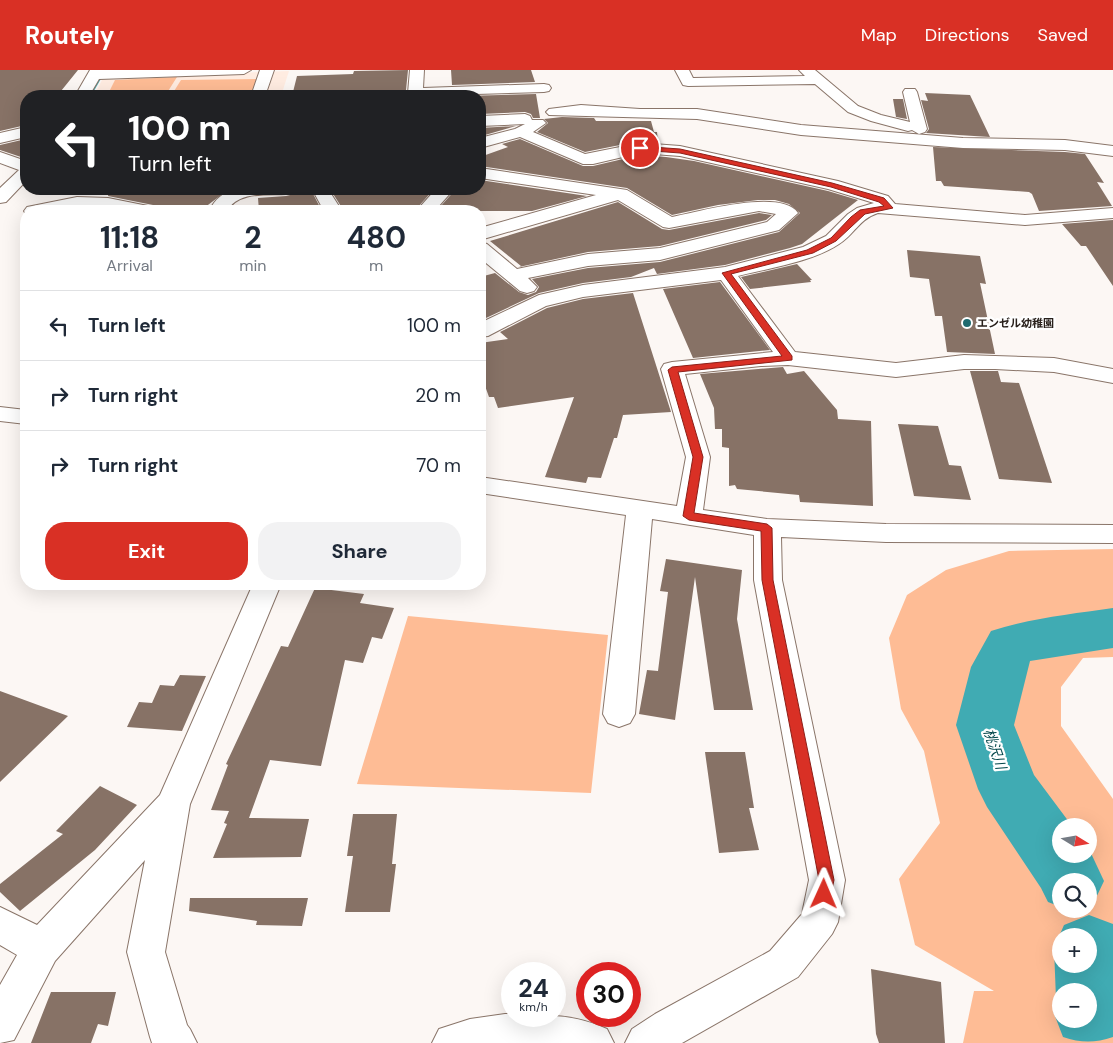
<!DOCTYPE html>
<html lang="en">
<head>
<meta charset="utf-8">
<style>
	body { margin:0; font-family:"DM Sans","Noto Sans JP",sans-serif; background:#f2f2f3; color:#1f2937; height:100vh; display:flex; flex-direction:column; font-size:19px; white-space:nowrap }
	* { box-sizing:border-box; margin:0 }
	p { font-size:16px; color:#747a83 }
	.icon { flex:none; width:28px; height:28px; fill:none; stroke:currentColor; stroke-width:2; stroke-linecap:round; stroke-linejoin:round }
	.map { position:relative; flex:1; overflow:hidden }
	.side { position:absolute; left:20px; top:135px; width:466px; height:385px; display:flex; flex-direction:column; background:#fff; border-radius:20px; box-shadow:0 5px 20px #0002 }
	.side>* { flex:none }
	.hud { position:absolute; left:20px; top:20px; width:466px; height:105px; border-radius:20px; box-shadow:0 5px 20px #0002; background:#202124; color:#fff; overflow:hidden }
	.needle { width:32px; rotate:101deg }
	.tools { position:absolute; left:1052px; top:748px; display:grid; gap:10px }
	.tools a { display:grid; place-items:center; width:45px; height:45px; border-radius:50%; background:#fff; box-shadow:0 5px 20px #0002; font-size:25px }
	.speed { position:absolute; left:501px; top:892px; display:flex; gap:10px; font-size:25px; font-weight:700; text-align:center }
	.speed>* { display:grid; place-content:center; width:65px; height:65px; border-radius:50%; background:#fff; box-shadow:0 5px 20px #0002; line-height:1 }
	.speed small { font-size:12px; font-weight:400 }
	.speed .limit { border:8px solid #d22; background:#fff; color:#111 }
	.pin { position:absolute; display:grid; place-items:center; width:42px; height:42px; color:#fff; margin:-21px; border:2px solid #fff; border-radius:50%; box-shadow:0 1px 5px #0007 }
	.me { position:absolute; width:55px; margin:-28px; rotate:1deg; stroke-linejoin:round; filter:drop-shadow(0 0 4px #0008) }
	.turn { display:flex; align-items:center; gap:18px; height:105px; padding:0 25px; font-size:22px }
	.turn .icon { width:65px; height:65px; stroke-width:2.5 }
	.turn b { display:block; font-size:35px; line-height:42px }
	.eta { display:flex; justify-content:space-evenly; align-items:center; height:85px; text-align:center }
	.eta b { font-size:30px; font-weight:700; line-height:35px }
	.button { display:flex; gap:10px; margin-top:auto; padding:10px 25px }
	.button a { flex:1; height:58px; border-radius:20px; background:#d93025; color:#fff; font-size:20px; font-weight:700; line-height:58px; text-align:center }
	.button a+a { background:#f2f2f3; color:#1f2937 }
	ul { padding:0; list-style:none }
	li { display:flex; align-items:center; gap:15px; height:70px; padding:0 25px; border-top:1px solid #e0e1e3 }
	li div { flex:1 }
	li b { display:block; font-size:19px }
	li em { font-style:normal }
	header { display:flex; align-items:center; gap:30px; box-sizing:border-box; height:70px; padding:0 25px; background:#d93025; color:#fff }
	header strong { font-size:24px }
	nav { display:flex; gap:28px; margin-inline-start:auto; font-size:18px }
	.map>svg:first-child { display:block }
	.built { fill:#ffece1 }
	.green { fill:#febc95; fill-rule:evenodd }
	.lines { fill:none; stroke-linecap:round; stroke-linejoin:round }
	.stream { fill:#40abb3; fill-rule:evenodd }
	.river { fill:#40abb3; fill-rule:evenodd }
	.building { fill:#877266 }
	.minor-casing { stroke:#8a7569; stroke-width:2 }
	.minor { fill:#fff; fill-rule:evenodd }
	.route { fill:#d93025; stroke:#8d1f18 }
	.poi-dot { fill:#1e6a6f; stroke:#fff; stroke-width:2 }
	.labels { text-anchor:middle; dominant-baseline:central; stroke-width:4.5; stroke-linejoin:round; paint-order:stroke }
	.far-poi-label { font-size:11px; font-weight:bold; fill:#29211c; stroke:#fff; text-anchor:start }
	.water-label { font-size:14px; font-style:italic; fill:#05484c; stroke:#fff }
</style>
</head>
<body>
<header>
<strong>Routely</strong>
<nav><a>Map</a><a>Directions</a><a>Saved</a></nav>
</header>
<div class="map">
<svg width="1113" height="973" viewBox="0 0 1113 973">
	<rect width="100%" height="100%" fill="#fcf7f4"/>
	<path class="built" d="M289,1L281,26H94L103,8Z"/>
	<path class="green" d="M177,7L165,26H107L115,10Z
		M259,9L251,26H171L181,10Z
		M1113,479V587L1083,588L1061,617V656L1113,729V973H963L974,921H994L915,875L899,809L940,753L924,681L901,639L889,568L907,525L946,500L1009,481ZM1089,756V784H1061V756ZM1089,811V839H1061V811ZM1061,866H1089V894H1061ZM1061,921H1089V949H1061Z
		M408,546L608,565L591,723L357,714Z"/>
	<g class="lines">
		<path class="stream" d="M102,0H106L91,26H87Z"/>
		<path class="river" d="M1113,538V578L1030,591L1014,655L1034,705L1072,756H1061V784H1089V779L1104,811L1094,832L1089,834V811H1061V837L1048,832L1041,818L987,737L978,719L956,655L971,597L991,561C1031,548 1072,544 1113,538Z
			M1065,839H1077L1071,841Z
			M1089,845L1113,854V967C1095,973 1081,973 1063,967L1053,941L1056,929L1054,878L1064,855ZM1061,866H1089V894H1061ZM1061,921H1089V949H1061Z"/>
	</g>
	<path class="building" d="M0,0H78L57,26H26V55L0,61Z
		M408,0L406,20L372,21L369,26H292L297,6L353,4L354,1Z
		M451,0H531L535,12L452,15Z
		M925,23L970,25L990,67L926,63L929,59L921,30L928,31Z
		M536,24L540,48H533L531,44L525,42L480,44V26H464Z
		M893,29H903L907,49L896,47Z
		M562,47L594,48L596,51H651L654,62H657L658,72L640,71L585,82L537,62L548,53L544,49Z
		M516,56L485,65L480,62V58Z
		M26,69V87L24,88L0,80V75Z
		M520,69L583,96H593L640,85L666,87L694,91L828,121L858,130L802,174L790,178L725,195L657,204L654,198L631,207L583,213L539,223L486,248L480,243V207L495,203L519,222L528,225L536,222L539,217L532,209L588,198L660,192L779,162L800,143L789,134L775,130H758L718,135L672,145L627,118L480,96V87L508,77L502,74Z
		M933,77L1065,82L1085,84L1104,113L1097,112L1112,136L1039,141L1032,124L1029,122L944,116L941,111H936Z
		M480,110L587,126L532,141H443L440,137L456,119H480Z
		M109,119H229L200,141H167L157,139L153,135L108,126Z
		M330,119H434L418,137L419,141H344Z
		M311,120L322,141H259L258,128L286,126Z
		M618,132L662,159L669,160L759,143L772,145L766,150L660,176L588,182L519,197L521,196L490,171Z
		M1113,150V216L1086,176H1081L1062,154Z
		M907,180L980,186L986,214L980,213L995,284L947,282L942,246H935L929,209L910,207Z
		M797,194L812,210H810L811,212L750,219L741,207Z
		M720,212L770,280L693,288L663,219Z
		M633,223L671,342L623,345L617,368H614L601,408L588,407L586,413L545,407L574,327L498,338L494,327H489L480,302V273L508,269L500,262L547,238L583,229Z
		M783,297L787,304L804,301L837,340L838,349L871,351L873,436L800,432L799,425L737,419L735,415L729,416V378L722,377V359H715L714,338L700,304Z
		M970,301H998L1001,312L1019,313L1052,413L999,409Z
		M898,354L938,356L949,395L961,396L971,430L914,426Z
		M666,489L742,500L737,549L753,640H714L695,507L675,650L639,644L647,600L658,601L668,522L660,521Z
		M315,518L364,524L360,533L394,538L382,569L372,567L363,593L345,590L321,696L270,690L249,748L309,749L301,787L213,788L227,754L224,753L229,741L211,740L228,695L226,694L281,576L288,577Z
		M180,605L206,606L182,661L127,657L139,632L152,633L160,615L174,616Z
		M0,621L68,646L0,712Z
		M705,682H745L754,738H749L759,780L719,783Z
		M100,716L137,735L95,780L20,841L0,822V814L63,764L56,761Z
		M353,744H397L392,794H396L390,842H345L353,786H347Z
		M190,828H308L302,856L256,855L257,851L189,841Z
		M871,899L941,912L945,973H879L876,964Z
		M51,922H116L108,956L98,954L91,973H31Z"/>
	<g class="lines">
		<g class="minor-casing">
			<path id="minor" d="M90,0H251L244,4L99,9L89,26H75Z
				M260,0H274L265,26H251Z
				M410,0H424L423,18L544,14L549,15L551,18L549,21L544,22L410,26L408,23Z
				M675,0H689L693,8L805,6L799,0H815L858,36L881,45L910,52L903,22L905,19H915L917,22L927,59L925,62L919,64L912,60L908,61L871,51L848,42L815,14L688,16L683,15Z
				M581,35L640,39H697L801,55L963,68L1065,70L1113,76V86L1065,80L963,78L801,65L697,49L549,45L546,42L549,39Z
				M525,44L530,46L532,50H543L546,53L533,62L585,84L640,73L680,76L838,111L888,126L895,134L1025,145L1113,138V148L1025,155L878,143C859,149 854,165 839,174C812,192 769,198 738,206L795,282L896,293L964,285L1054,288L1113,299V313L1054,302L995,299H964L896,307L788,295L761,296L685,304L710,387L703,440L767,449L886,454L1113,455V473L886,472L781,467L782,510L845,810L838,852L832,864L798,907L682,973H625L632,959L655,944L770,881L802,844L809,810L754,510V465L652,449L635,644L630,653L619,657L608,653L603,644L626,445L480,423V407L677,436L686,387L661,299L664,294L672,292L773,282L721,210L583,227L546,236L488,266L480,267V253L539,225L583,215L725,197L803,177L826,166L848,144L857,138L874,133L828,119L680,86L640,83L593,94H583L520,67L480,78V68L515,59L525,54L480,56V46Z
				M26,57V67L0,73V63Z
				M0,82L26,91V111L6,132L0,133V118L19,100L0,93Z
				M480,98L627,120L672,147C698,142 781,118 798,143L779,160L660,190L588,196L528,208L537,217L534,221L527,223L520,221L480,188V172L487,174L517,199L588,184L660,178L767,152L776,144L759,141L669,158L663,157L618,130L480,170V158L596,125L480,108Z
				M237,119H295L292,123L286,124C266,125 238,121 227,141H209C215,129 223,122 237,119Z
				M312,119H328L342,141H324Z
				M436,119H454L438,137L441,141H421L419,138Z
				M77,127L108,128L153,137L156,141H122L108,138L77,137L58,141H26V144L24,141L27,137Z
				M0,337L26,340V354L0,351Z
				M253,514H281L190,734L165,882L187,955L190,959L197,973H152L150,967L127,882L145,790L55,891L14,970L0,973V915L17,885L0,875V837L37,855L160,725Z
				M505,944H512V946C551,946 571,943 607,959L614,973H432L439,959L470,949Z"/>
		</g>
		<use href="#minor" class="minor"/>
	</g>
	<path class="route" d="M638,76L680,79L832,113L884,128L893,138L865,144L836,171L813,183L731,204L792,286V290L678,302L703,387L694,443L767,454L772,458L773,510L834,810L830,829L824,831L819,829L816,824L819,810L762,510L761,461L689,450L683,446L693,387L668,300L672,297L782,286L722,203L807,180L831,168L851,147L860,140L884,136L879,132L831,117L680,83L640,80L638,79Z"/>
	<circle class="poi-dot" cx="967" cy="253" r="5"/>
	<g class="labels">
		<g class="far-poi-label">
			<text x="977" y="253">エンゼル幼稚園</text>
		</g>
		<g class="water-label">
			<text transform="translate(995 679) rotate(71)">桃沢川</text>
		</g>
	</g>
</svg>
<div class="tools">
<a><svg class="needle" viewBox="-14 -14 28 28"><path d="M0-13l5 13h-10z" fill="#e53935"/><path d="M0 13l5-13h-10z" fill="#747a83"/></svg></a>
<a><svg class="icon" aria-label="search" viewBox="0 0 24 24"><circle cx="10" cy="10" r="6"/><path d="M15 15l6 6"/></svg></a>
<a>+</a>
<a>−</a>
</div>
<div class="speed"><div>24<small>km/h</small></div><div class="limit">30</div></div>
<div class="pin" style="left:640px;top:78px;background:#d93025"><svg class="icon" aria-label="arrive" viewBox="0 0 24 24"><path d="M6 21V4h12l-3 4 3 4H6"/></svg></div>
<svg class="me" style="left:824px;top:824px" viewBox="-20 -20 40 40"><path d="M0-17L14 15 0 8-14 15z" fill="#d93025" stroke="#fff" stroke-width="4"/></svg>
<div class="hud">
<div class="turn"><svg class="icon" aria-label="left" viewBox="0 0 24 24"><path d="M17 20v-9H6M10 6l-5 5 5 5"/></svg><div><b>100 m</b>Turn left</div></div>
</div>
<section class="side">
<div class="eta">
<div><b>11:18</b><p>Arrival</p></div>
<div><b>2</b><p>min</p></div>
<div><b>480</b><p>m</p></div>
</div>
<ul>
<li><svg class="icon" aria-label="left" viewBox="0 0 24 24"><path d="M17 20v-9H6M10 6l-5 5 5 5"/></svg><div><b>Turn left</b></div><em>100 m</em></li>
<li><svg class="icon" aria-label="right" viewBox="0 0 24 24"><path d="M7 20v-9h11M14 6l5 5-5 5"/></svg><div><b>Turn right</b></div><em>20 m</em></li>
<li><svg class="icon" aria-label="right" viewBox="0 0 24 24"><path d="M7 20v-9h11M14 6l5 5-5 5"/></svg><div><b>Turn right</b></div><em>70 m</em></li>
</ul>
<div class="button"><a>Exit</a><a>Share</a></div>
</section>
</div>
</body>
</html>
